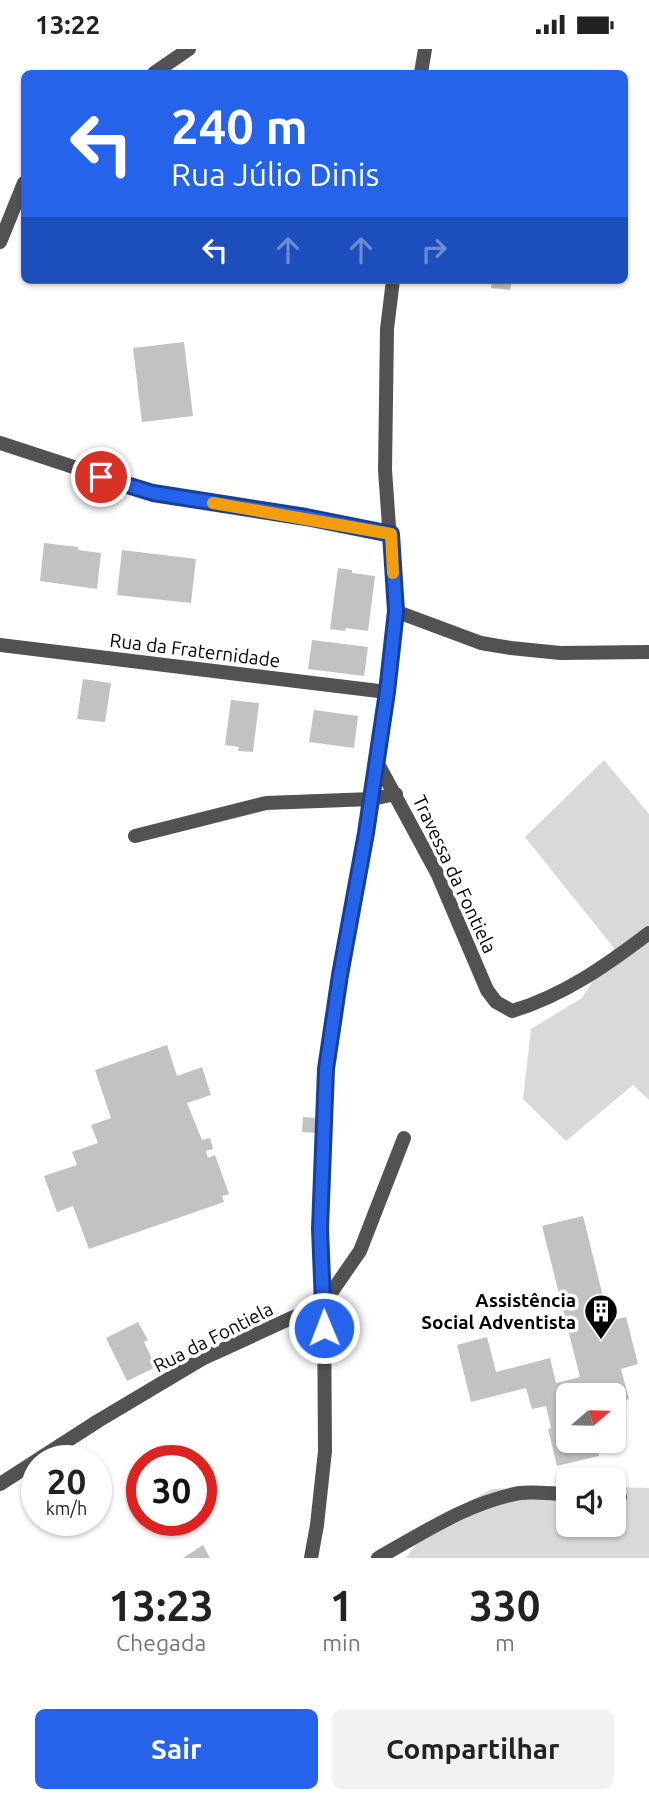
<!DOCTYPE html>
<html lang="pt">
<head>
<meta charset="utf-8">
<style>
	body { margin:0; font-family:Ubuntu,sans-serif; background:#f2f2f2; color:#222; height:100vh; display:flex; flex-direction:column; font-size:26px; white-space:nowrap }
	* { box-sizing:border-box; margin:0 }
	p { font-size:23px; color:#767676 }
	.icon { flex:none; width:38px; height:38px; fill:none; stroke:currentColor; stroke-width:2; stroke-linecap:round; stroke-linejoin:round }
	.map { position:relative; height:1509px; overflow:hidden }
	.panel { display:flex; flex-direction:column; background:#fff; flex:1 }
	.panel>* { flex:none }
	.banner { position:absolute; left:21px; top:21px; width:607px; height:214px; border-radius:10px; box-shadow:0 2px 5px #0004; background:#2563eb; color:#fff; overflow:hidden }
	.needle { width:46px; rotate:70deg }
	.fabs { position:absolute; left:556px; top:1334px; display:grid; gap:14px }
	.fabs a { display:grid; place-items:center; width:70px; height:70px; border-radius:10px; background:#fff; box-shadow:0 2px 5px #0004; font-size:35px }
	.speed { position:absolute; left:21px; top:1396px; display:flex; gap:14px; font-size:35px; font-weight:700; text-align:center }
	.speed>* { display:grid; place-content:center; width:91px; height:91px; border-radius:50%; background:#fff; box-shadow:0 2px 5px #0004; line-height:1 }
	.speed small { font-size:18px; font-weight:400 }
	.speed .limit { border:10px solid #d22; background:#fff; color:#111 }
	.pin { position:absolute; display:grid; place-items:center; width:60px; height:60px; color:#fff; margin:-30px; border:4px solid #fff; border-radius:50%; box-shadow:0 2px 7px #0007 }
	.me { position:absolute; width:77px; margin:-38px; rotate:359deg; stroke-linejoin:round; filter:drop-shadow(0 0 5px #0008) }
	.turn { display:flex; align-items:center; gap:24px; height:147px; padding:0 35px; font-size:32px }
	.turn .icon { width:91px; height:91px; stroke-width:2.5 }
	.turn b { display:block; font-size:49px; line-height:60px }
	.lanes { display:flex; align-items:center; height:66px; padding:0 35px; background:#0003; justify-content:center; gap:35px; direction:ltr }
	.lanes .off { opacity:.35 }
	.eta { display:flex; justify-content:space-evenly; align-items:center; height:119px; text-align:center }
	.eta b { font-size:42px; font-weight:600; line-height:49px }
	.button { display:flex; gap:14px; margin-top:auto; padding:14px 35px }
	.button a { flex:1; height:80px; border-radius:10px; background:#2563eb; color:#fff; font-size:28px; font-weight:600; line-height:80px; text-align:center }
	.button a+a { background:#f2f2f2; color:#222 }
	.status { display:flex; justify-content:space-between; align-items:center; height:49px; padding:0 35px; background:#fff; direction:ltr }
	.status svg { height:19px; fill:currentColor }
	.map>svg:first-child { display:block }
	.green { fill:#d9d9d9 }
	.building { fill:#c2c2c2 }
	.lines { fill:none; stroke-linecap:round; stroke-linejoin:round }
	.lane { stroke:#525252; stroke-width:14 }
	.street { stroke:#525252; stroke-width:14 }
	.route-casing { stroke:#184099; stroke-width:18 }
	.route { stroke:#2563eb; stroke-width:12 }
	.slow { stroke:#f59e0b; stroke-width:12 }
	.labels { text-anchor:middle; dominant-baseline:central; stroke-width:7; stroke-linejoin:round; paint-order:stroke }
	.street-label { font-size:19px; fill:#000; stroke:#fff }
	.poi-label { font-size:19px; font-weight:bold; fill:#000; stroke:#fff; text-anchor:end }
</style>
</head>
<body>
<div class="status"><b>13:22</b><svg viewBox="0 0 49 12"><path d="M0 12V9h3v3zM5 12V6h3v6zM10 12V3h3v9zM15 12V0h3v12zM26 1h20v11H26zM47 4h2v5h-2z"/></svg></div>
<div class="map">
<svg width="649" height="1509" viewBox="0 0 649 1509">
	<rect width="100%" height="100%" fill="#fff"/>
	<path class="green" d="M604,711L649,765V1051L633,1036L566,1092L523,1050L531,980L582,949L614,899L525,788Z
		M569,1436V1475H614V1438L649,1439V1509H406L434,1471L492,1440Z"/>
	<path class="building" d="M492,231H512L510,241L491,239Z
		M184,293L193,367L142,373L133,299Z
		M44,494L78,498V501L101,504L97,540L40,532Z
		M122,501L196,510L191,554L117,546Z
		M338,519L352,521V524L375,527L368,582L346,579L345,582L330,580Z
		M312,591L368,598L364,627L308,620Z
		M83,630L111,634L105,673L77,670Z
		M231,651L259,654L253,703L238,702L239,698L225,696Z
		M314,661L358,667L354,699L309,693Z
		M167,996L177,1027L202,1018L211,1046L187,1054L202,1091L210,1089L213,1100L206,1102L208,1109L215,1106L229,1145L222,1147L224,1153L89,1200L73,1157L57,1163L44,1127L77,1116L72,1103L98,1094L91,1076L111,1069L95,1021Z
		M303,1068L318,1069L317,1084L302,1083Z
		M583,1167L609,1272L626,1268L638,1315L621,1320L629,1350L623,1352L625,1363L614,1366V1346H569V1391H596L599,1407L557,1417L548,1380L551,1379L546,1357L532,1360L526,1339L471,1353L457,1296L487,1288L496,1323L550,1309L556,1334L580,1328L542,1177Z
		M138,1273L148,1291L144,1293L156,1318L127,1332L106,1289Z
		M203,1496L210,1509H183Z"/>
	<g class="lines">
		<path class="lane" d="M395,562L481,594L511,599L560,604L649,603
			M135,787L266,754L372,750L396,745"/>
		<path class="street" d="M154,24L189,0
			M421,24L425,0
			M0,193L24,134
			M0,394L153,444L306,469L391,485
			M0,596L387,643
			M377,713L438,826L487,941L496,953L512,962C563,947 607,916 649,884
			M0,1435L98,1372L202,1310L324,1254L360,1202L404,1089
			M614,1448H620
			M311,1509L317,1476L325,1402L324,1254L320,1180L326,1020L377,713L395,562L385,421L387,280L393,231
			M378,1509C423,1484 469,1453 520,1444C535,1442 553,1445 569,1445"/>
	</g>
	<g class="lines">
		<g class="route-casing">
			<path id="route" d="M101,428L153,444L306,468L391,485L396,562L387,643L366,784L340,926L326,1020L320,1180L324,1279"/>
		</g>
		<use href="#route" class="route"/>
		<path class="slow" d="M213,454L391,485L393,524"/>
	</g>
	<defs>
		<g id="building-pin" transform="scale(1.75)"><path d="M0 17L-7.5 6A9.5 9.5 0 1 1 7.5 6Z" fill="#000" stroke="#fff"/><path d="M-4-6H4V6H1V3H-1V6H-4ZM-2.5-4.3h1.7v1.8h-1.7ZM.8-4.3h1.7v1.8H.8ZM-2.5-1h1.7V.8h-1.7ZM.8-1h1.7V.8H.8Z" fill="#fff"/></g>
	</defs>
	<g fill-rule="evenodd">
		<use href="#building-pin" x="601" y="1262"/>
	</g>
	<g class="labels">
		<g class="street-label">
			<text transform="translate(195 601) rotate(7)">Rua da Fraternidade</text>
			<text transform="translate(455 825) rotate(65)">Travessa da Fontiela</text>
			<text transform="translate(213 1288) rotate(-27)">Rua da Fontiela</text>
		</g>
		<g class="poi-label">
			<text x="576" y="1251">Assistência<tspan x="576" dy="22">Social Adventista</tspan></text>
		</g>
	</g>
</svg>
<div class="fabs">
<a><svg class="needle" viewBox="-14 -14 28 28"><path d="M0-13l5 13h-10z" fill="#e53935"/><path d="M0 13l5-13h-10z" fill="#767676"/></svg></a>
<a><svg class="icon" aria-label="sound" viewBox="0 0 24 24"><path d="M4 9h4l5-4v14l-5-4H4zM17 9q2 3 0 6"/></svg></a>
</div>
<div class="speed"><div>20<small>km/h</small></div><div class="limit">30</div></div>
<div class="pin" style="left:101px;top:428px;background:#d93025"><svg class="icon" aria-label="arrive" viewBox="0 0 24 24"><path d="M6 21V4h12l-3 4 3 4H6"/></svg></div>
<svg class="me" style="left:324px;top:1279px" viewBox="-20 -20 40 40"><circle r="17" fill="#2563eb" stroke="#fff" stroke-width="3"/><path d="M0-11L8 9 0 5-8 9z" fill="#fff"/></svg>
<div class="banner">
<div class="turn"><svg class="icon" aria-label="left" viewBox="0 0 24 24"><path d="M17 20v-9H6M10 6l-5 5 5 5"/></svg><div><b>240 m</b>Rua Júlio Dinis</div></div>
<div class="lanes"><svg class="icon" aria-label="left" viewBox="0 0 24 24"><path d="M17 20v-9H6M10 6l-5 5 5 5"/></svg><svg class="icon off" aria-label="ahead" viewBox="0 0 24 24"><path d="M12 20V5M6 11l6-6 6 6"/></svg><svg class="icon off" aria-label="ahead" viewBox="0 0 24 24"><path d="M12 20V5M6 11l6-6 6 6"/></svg><svg class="icon off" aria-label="right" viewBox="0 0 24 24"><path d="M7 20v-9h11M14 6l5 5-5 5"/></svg></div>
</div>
</div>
<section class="panel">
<div class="eta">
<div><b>13:23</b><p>Chegada</p></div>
<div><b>1</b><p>min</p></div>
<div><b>330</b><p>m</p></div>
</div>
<div class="button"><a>Sair</a><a>Compartilhar</a></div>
</section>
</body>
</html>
